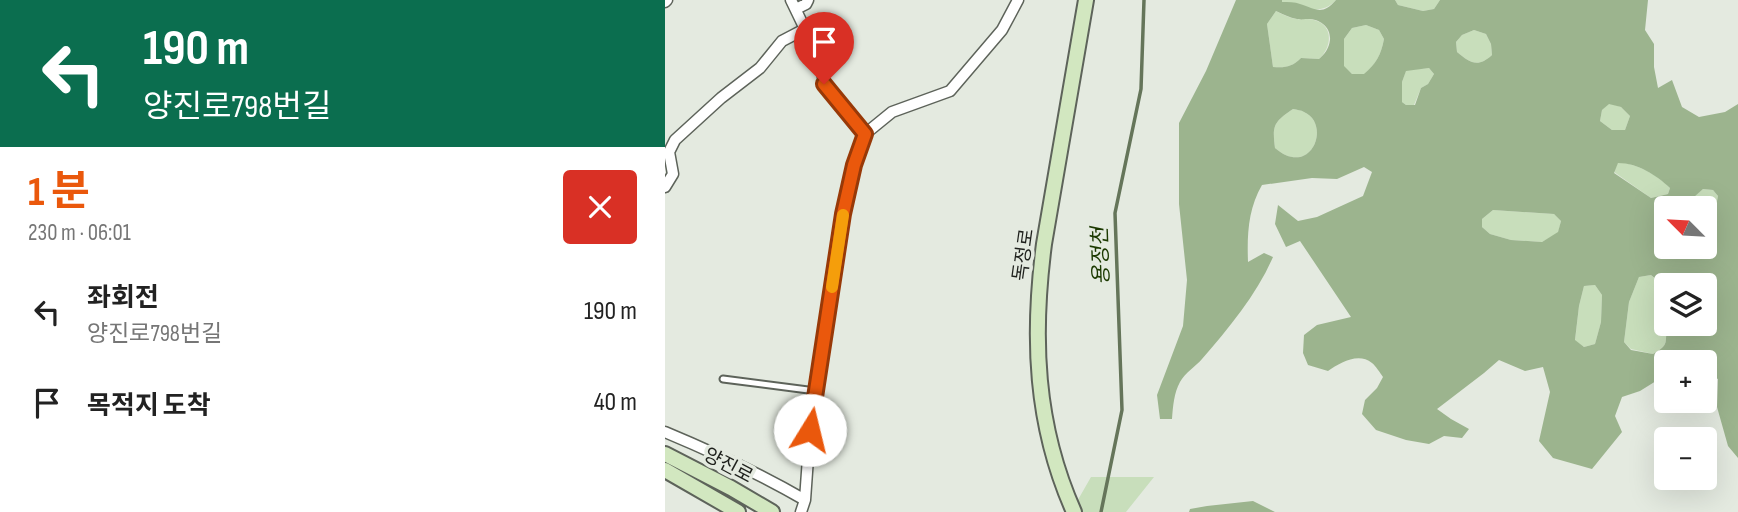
<!DOCTYPE html>
<html lang="ko">
<head>
<meta charset="utf-8">
<style>
	body { margin:0; font-family:"Sofia Sans Condensed","Noto Sans KR",sans-serif; background:#f2f2f2; color:#222; height:100vh; display:flex; flex-direction:column; font-size:26px; white-space:nowrap }
	* { box-sizing:border-box; margin:0 }
	p { font-size:23px; color:#767676 }
	.icon { flex:none; width:38px; height:38px; fill:none; stroke:currentColor; stroke-width:2; stroke-linecap:round; stroke-linejoin:round }
	.map { position:relative; flex:1; overflow:hidden }
	.sheet { display:flex; flex-direction:column; background:#fff; width:665px }
	.sheet>* { flex:none }
	.hud { background:#0b6e4f; color:#fff; overflow:hidden }
	.needle { width:46px; rotate:294deg }
	.fabs { position:absolute; left:989px; top:196px; display:grid; gap:14px }
	.fabs a { display:grid; place-items:center; width:63px; height:63px; border-radius:7px; background:#fff; box-shadow:0 7px 28px #0002; font-size:35px }
	.pin { position:absolute; display:grid; place-items:center; width:60px; height:60px; color:#fff; margin:-72px -30px; border-radius:50% 50% 50% 0; rotate:-45deg; box-shadow:0 0 7px #0007 }
	.pin .icon { rotate:45deg }
	.me { position:absolute; width:77px; margin:-38px; rotate:9deg; stroke-linejoin:round; filter:drop-shadow(0 0 5px #0008) }
	.turn { display:flex; align-items:center; gap:24px; height:147px; padding:0 28px; font-size:32px }
	.turn .icon { width:91px; height:91px; stroke-width:2.5 }
	.turn b { display:block; font-size:49px; line-height:60px }
	.round { display:grid; place-items:center; flex:none; width:74px; height:74px; border-radius:7px; background:#f2f2f2 }
	.summary { display:flex; align-items:center; justify-content:space-between; height:119px; padding:0 28px }
	h1 { font-size:42px; font-weight:700; line-height:52px; color:#ea580c }
	ul { padding:0; list-style:none }
	li { display:flex; align-items:center; gap:21px; height:91px; padding:0 28px }
	li div { flex:1 }
	li b { display:block; font-size:26px }
	li em { font-style:normal }
	main { display:flex; flex:1; min-height:0 }
	.map>svg:first-child { display:block }
	.green { fill:#c8debb }
	.forest { fill:#9cb48e; fill-rule:evenodd }
	.lines { fill:none; stroke-linecap:round; stroke-linejoin:round }
	.stream { stroke:#65755a; stroke-width:3.5 }
	.lane-casing { stroke:#5d635a; stroke-width:9 }
	.street-casing { stroke:#5d635a; stroke-width:13 }
	.secondary-casing { stroke:#5d635a; stroke-width:18 }
	.lane { stroke:#fff; stroke-width:5 }
	.street { stroke:#fff; stroke-width:10 }
	.secondary { stroke:#d2e7c0; stroke-width:14 }
	.route-casing { stroke:#983908; stroke-width:18 }
	.route { stroke:#ea580c; stroke-width:12 }
	.slow { stroke:#f59e0b; stroke-width:12 }
	.labels { text-anchor:middle; dominant-baseline:central; stroke-width:7; stroke-linejoin:round; paint-order:stroke }
	.street-label { font-size:19px; fill:#1e201c; stroke:#e4eae0 }
	.water-label { font-size:21px; font-style:italic; fill:#1b3900; stroke:#e4eae0 }
</style>
</head>
<body>
<main>
<section class="sheet">
<div class="hud">
<div class="turn"><svg class="icon" aria-label="left" viewBox="0 0 24 24"><path d="M17 20v-9H6M10 6l-5 5 5 5"/></svg><div><b>190 m</b>양진로798번길</div></div>
</div>
<div class="summary"><div><h1>1 분</h1><p>230 m · 06:01</p></div><a class="round" style="background:#d93025;color:#fff"><svg class="icon" aria-label="close" viewBox="0 0 24 24"><path d="M6 6l12 12M18 6L6 18"/></svg></a></div>
<ul>
<li><svg class="icon" aria-label="left" viewBox="0 0 24 24"><path d="M17 20v-9H6M10 6l-5 5 5 5"/></svg><div><b>좌회전</b><p>양진로798번길</p></div><em>190 m</em></li>
<li><svg class="icon" aria-label="arrive" viewBox="0 0 24 24"><path d="M6 21V4h12l-3 4 3 4H6"/></svg><div><b>목적지 도착</b></div><em>40 m</em></li>
</ul>
</section>
<div class="map">
<svg width="1073" height="512" viewBox="0 0 1073 512">
	<rect width="100%" height="100%" fill="#e4eae0"/>
	<path class="green" d="M617,0H671C655,17 637,7 617,2Z
		M730,0H775L769,9L758,11L733,5Z
		M611,11C617,14 624,18 632,19C637,20 643,18 649,20C669,25 667,47 654,59L636,58C627,67 620,68 608,67L602,24Z
		M701,25L714,30L719,39C716,55 711,64 699,75L687,74L679,67V39L687,28Z
		M809,30L821,34L826,44L827,55C813,68 805,63 792,52L791,42L797,35Z
		M764,68L769,74L763,84L756,88L749,105H741L737,102V82L741,70Z
		M944,103L956,107L965,116L960,130H947L935,121L937,110Z
		M628,109C632,110 636,110 639,112C667,124 646,179 610,148C607,125 609,122 628,109Z
		M953,162C973,164 991,174 1005,188L1003,194L986,198L949,172Z
		M1038,189L1048,190L1053,196L1051,206C1043,210 1036,210 1029,203V196Z
		M828,210L889,214L896,221L893,233L877,242L846,240L825,234L817,227V219Z
		M986,275C1004,291 1001,301 1001,324H1004C997,340 1008,343 988,354L966,349L959,342L964,302L974,277Z
		M930,285L937,295L936,322L930,344L919,347L910,341L914,306L919,286Z
		M426,477H489L461,512H406Z"/>
	<path class="forest" d="M571,0H617V2C623,2 630,2 635,4C651,9 657,16 671,0H730L733,5L758,11L769,9L775,0H983L980,30L989,44V67L993,88L1007,80L1017,107L1034,117L1060,112L1073,104V458L1063,446L1052,407L1053,379L1040,373V362H1001V382L991,381L975,391L957,397L950,416L957,432L927,469L888,458L874,441L885,392L878,367L860,371L834,360L819,373L772,409L786,419L804,429L797,438L779,436L764,444L741,440L711,430L697,414L700,400L712,388L718,377C715,373 711,366 707,363C693,352 675,363 663,371L643,365L638,353L639,335L652,325L686,317L635,241L621,247L610,224L613,205L633,221L652,217L698,196L707,172L699,167L672,179L647,178L597,185C583,209 582,235 583,262L599,253L608,257C592,294 564,328 537,359C531,366 520,373 515,382C509,393 508,406 507,419H495L492,395L518,326L522,280L514,204V123L541,71ZM611,11C618,14 625,18 632,19C640,20 635,19 643,19C655,19 666,27 665,40C664,48 660,54 654,59L636,58C627,67 620,68 608,67L602,24ZM701,25L714,30L719,39C716,55 711,64 699,74H687L679,66V39L687,28ZM809,30L821,34L826,44L827,55C813,68 805,63 792,52L791,42L797,35ZM764,68L769,74L763,84L756,88L750,105H741L737,102V82L741,71ZM944,104L956,107L965,116L960,130H947L935,121L937,110ZM628,109C632,110 636,110 639,112C667,124 646,179 610,148C607,125 609,122 628,109ZM953,163C973,163 991,175 1005,188L1003,194L986,198L949,173ZM1038,189L1048,190L1053,196L1051,206L1044,210L1040,209V247H1001V208H1037L1029,203V197ZM828,210L889,214L896,221L893,232L877,242L846,240L825,234L817,227V219ZM986,275L998,285L1001,301V285H1040V298L1043,300C1045,309 1048,319 1040,324H1004C997,340 1008,343 988,354L966,350L959,342L964,302L974,277ZM930,285L937,295L936,322L930,344L919,347L910,340L914,306L919,286Z
		M588,501L610,512H524L525,509L542,506Z"/>
	<g class="lines">
		<path class="stream" d="M436,512L457,410L450,213L476,89L479,0"/>
		<g class="lane-casing">
			<path id="lane" d="M58,379L151,391"/>
		</g>
		<g class="street-casing">
			<path id="street" d="M126,0L140,29L154,53L159,84L200,134
				M0,2L2,0
				M131,9L141,4L143,0
				M0,187L8,174L4,152L10,140L56,98L95,68L117,41L140,29
				M0,432C48,452 95,474 140,500
				M136,512L140,500L145,430L178,214L189,165L200,134L227,112L285,91L337,30L353,0"/>
		</g>
		<g class="secondary-casing">
			<path id="secondary" d="M0,454L66,488L107,512
				M0,470L73,512
				M409,512C370,425 367,337 379,244L421,0"/>
		</g>
		<use href="#lane" class="lane"/>
		<use href="#street" class="street"/>
		<use href="#secondary" class="secondary"/>
	</g>
	<g class="lines">
		<g class="route-casing">
			<path id="route" d="M145,430L178,214L189,165L200,134L159,84"/>
		</g>
		<use href="#route" class="route"/>
		<path class="slow" d="M167,287L178,215"/>
	</g>
	<g class="labels">
		<g class="street-label">
			<text transform="translate(359 255) rotate(-82)">독정로</text>
			<text transform="translate(63 466) rotate(28)">양진로</text>
		</g>
		<g class="water-label">
			<text transform="translate(436 256) rotate(-92)">용정천</text>
		</g>
	</g>
</svg>
<div class="fabs">
<a><svg class="needle" viewBox="-14 -14 28 28"><path d="M0-13l5 13h-10z" fill="#e53935"/><path d="M0 13l5-13h-10z" fill="#767676"/></svg></a>
<a><svg class="icon" aria-label="layers" viewBox="0 0 24 24"><path d="M12 4l9 5-9 5-9-5zM3 14l9 5 9-5"/></svg></a>
<a>+</a>
<a>−</a>
</div>
<div class="pin" style="left:159px;top:84px;background:#d93025"><svg class="icon" aria-label="arrive" viewBox="0 0 24 24"><path d="M6 21V4h12l-3 4 3 4H6"/></svg></div>
<svg class="me" style="left:145px;top:430px" viewBox="-20 -20 40 40"><circle r="19" fill="#fff"/><path d="M0-13L10 11 0 6-10 11z" fill="#ea580c"/></svg>
</div>
</main>
</body>
</html>
